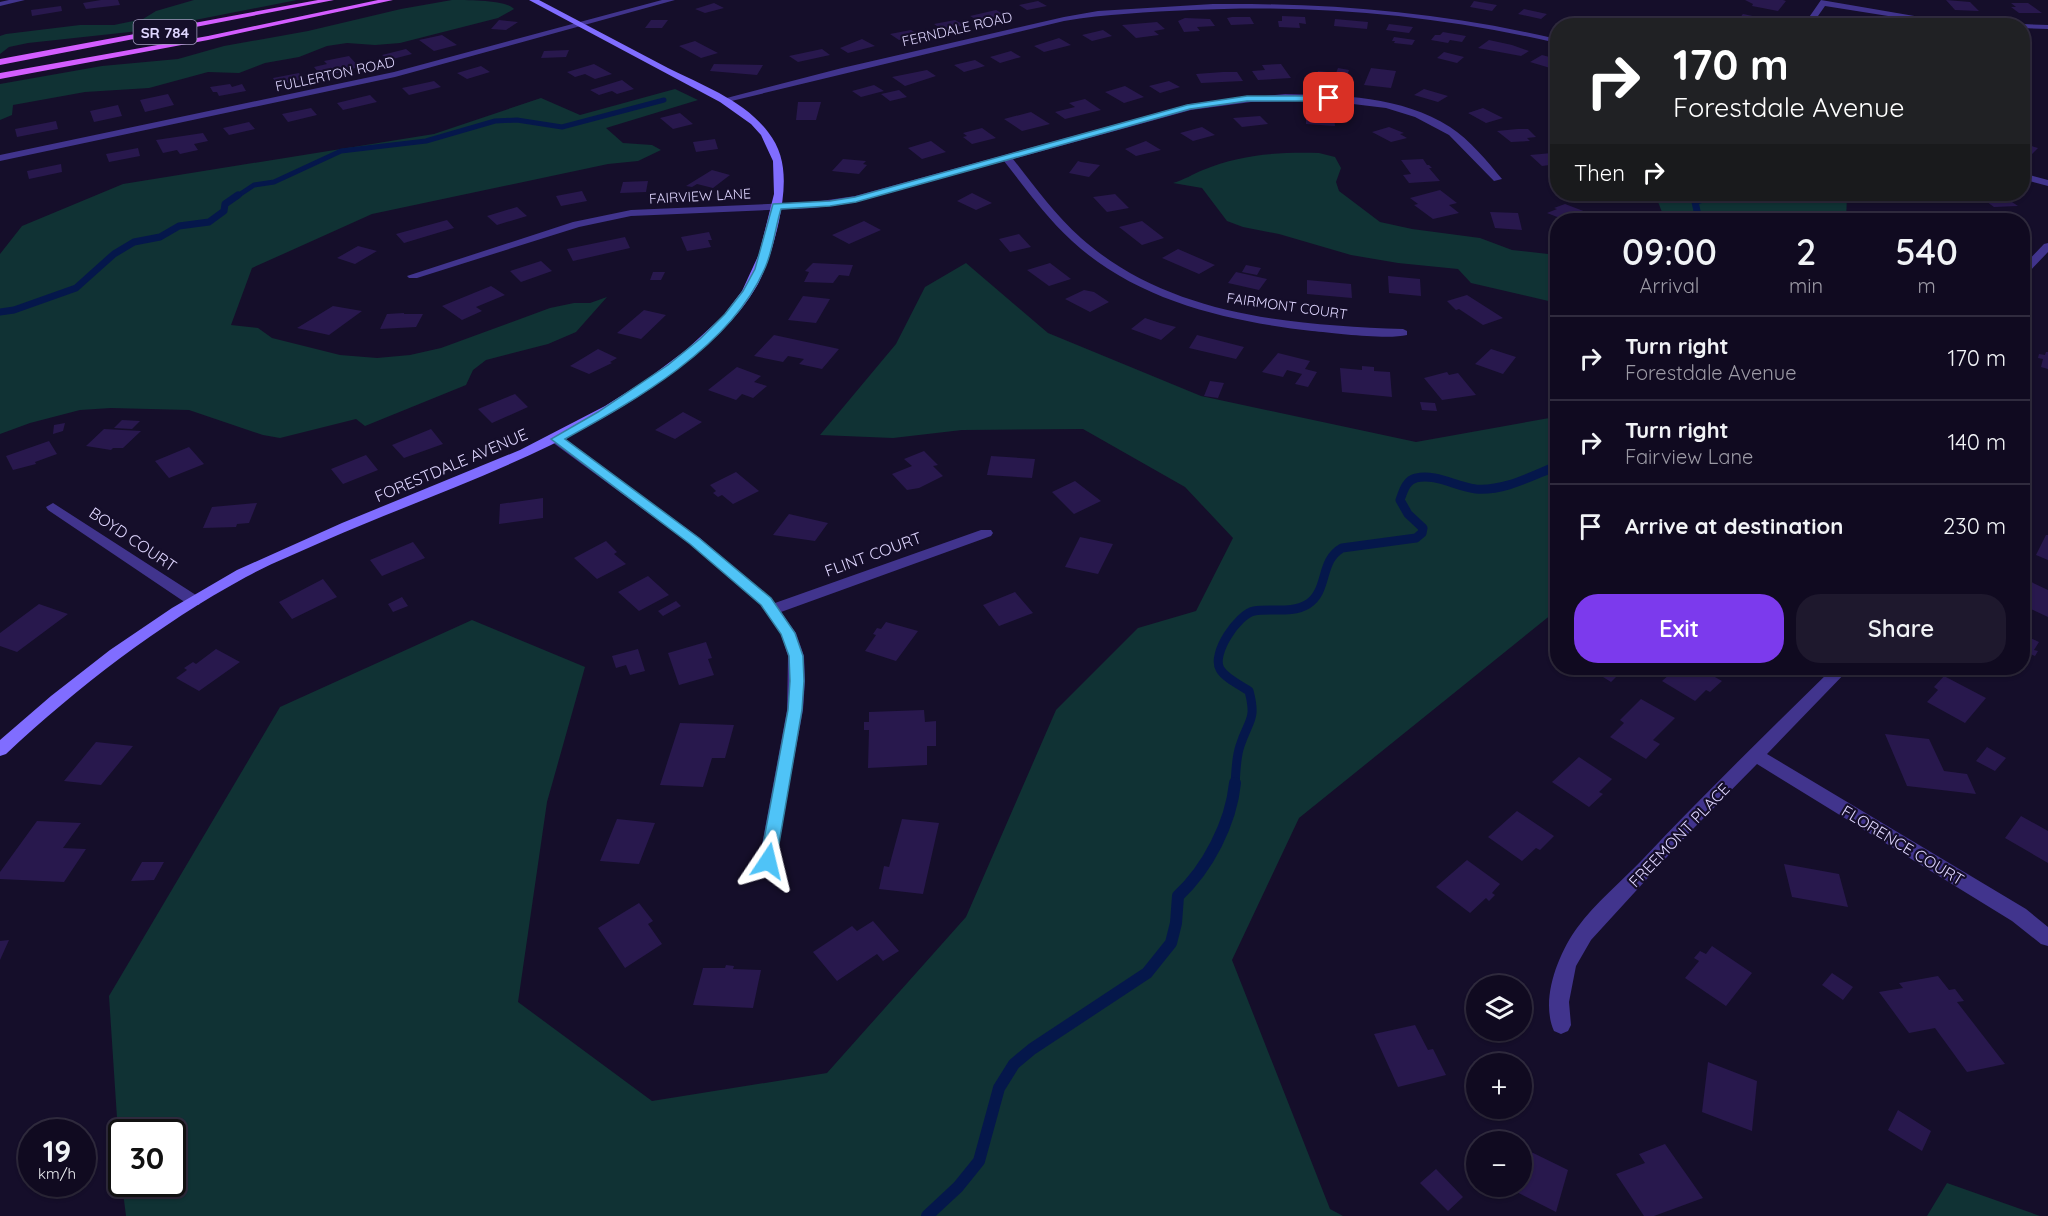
<!DOCTYPE html>
<html lang="en">
<head>
<meta charset="utf-8">
<style>
	body { margin:0; font-family:Quicksand,sans-serif; background:#1e182d; color:#f1f3f6; height:100vh; display:flex; flex-direction:column; font-size:22px; white-space:nowrap }
	* { box-sizing:border-box; margin:0 }
	p { font-size:20px; color:#9c9aa5 }
	.icon { flex:none; width:33px; height:33px; fill:none; stroke:currentColor; stroke-width:2; stroke-linecap:round; stroke-linejoin:round }
	.map { position:relative; flex:1; overflow:hidden }
	.side { position:absolute; left:1550px; top:213px; width:480px; height:462px; display:flex; flex-direction:column; background:#100a20; border-radius:24px; box-shadow:0 2px 4px #0004,0 0 0 2px #302b3e }
	.side>* { flex:none }
	.hud { position:absolute; left:1550px; top:18px; width:480px; height:183px; border-radius:24px; box-shadow:0 2px 4px #0004,0 0 0 2px #302b3e; background:#202124; color:#fff; overflow:hidden }
	.controls { position:absolute; left:1466px; top:975px; display:grid; gap:12px }
	.controls a { display:grid; place-items:center; width:66px; height:66px; border-radius:50%; background:#100a20; box-shadow:0 2px 4px #0004,0 0 0 2px #302b3e; font-size:30px }
	.speed { position:absolute; left:18px; top:1119px; display:flex; gap:12px; font-size:30px; font-weight:700; text-align:center }
	.speed>* { display:grid; place-content:center; width:78px; height:78px; border-radius:50%; background:#100a20; box-shadow:0 2px 4px #0004,0 0 0 2px #302b3e; line-height:1 }
	.speed small { font-size:15px; font-weight:400 }
	.speed .limit { border:3px solid #111; border-radius:9px; background:#fff; color:#111 }
	.pin { position:absolute; display:grid; place-items:center; width:51px; height:51px; color:#fff; margin:-26px; border-radius:12px; box-shadow:0 3px 9px #0006 }
	.me { position:absolute; width:66px; margin:-33px; rotate:10deg; stroke-linejoin:round; filter:drop-shadow(0 0 4px #0008) }
	.turn { display:flex; align-items:center; gap:21px; height:126px; padding:0 24px; font-size:27px }
	.turn .icon { width:78px; height:78px; stroke-width:2.5 }
	.turn b { display:block; font-size:42px; line-height:51px }
	.then { display:flex; align-items:center; height:57px; padding:0 24px; background:#0003; gap:12px; font-size:22px }
	.eta { display:flex; justify-content:space-evenly; align-items:center; height:102px; text-align:center }
	.eta b { font-size:36px; font-weight:600; line-height:42px }
	.primary-button { display:flex; gap:12px; margin-top:auto; padding:12px 24px }
	.primary-button a { flex:1; height:69px; border-radius:24px; background:#7c3aed; color:#fff; font-size:24px; font-weight:600; line-height:69px; text-align:center }
	.primary-button a+a { background:#1e182d; color:#f1f3f6 }
	ul { padding:0; list-style:none }
	li { display:flex; align-items:center; gap:18px; height:84px; padding:0 24px; border-top:2px solid #302b3e }
	li div { flex:1 }
	li b { display:block; font-size:22px }
	li em { font-style:normal }
	.map>svg:first-child { display:block }
	.green { fill:#103234 }
	.lines { fill:none; stroke-linecap:round; stroke-linejoin:round }
	.stream-far3 { stroke:#05174b; stroke-width:5 }
	.stream-far2 { stroke:#05174b; stroke-width:7 }
	.stream-far1 { stroke:#05174b; stroke-width:9 }
	.stream { stroke:#05174b; stroke-width:12 }
	.building { fill:#28184d }
	.street { fill:#41348d; fill-rule:evenodd }
	.secondary { fill:#806dff; fill-rule:evenodd }
	.primary { fill:#d35dff; fill-rule:evenodd }
	.route { fill:#4fc3f7; stroke:#337fa1; stroke-width:1.5 }
	.labels { text-anchor:middle; dominant-baseline:central; stroke-width:4.5; stroke-linejoin:round; paint-order:stroke }
	.far-street-label { font-size:14px; fill:#dfd6ff; stroke:#150e2a }
	.shield { fill:#150e2a; stroke:#a29abf; stroke-width:1.5 }
	.shield-label { font-size:15px; font-weight:bold; fill:#dfd6ff }
	.street-label { font-size:16px; fill:#dfd6ff; stroke:#150e2a }
</style>
</head>
<body>
<div class="map">
<svg width="2048" height="1216" viewBox="0 0 2048 1216">
	<rect width="100%" height="100%" fill="#150e2a"/>
	<path class="green" d="M194,0H297L139,31L28,43L9,47L0,54V36L6,34L80,25H114L143,19L156,11Z
		M452,0C467,0 507,0 514,9L498,18L400,43L375,45L347,43L327,46L299,57L265,63L239,73L208,72L149,88L85,92L13,105L12,115L0,120V84L102,66L178,59L224,46L308,31L401,9Z
		M675,89L698,100L606,128L623,143L652,145L661,150L638,161L608,164L372,214L252,268L231,325L258,328L272,338L340,355L377,358L410,355L441,348L550,308L574,303H590L607,297L576,332L548,344L486,360L473,370L466,385L365,426L356,419L280,438L263,435L189,410L111,408L80,410L30,423L0,434V254L22,226L123,184L434,134L541,98L580,115Z
		M1319,153L1335,157L1341,168L1336,182L1339,191L1380,222L1412,229L1480,238L1512,250L1557,255V303L1471,283L1458,269L1398,263L1351,255L1279,234L1243,227L1227,221L1202,188L1173,183C1184,180 1193,174 1203,170C1241,154 1279,152 1319,153Z
		M1655,194H1841L1847,197L1846,220H1665Z
		M966,263L1048,333L1201,396L1416,442L1555,417L1557,407V610L1299,818L1232,960L1330,1209L1343,1216H126L122,1184H172V1132H122L121,1179L109,996L280,707L472,620L585,667L547,802L518,1002L652,1101L827,1073L966,917L1056,710L1138,628L1196,611L1233,538L1185,487L1083,429L962,430L893,438L820,435L896,344L925,287Z
		M1947,1183L2040,1216H1927Z"/>
	<g class="lines">
		<path class="stream-far3" d="M236,197L254,185L274,182L341,151L426,141L495,121L517,120L562,127L664,100
			M1708,197L1716,194"/>
		<path class="stream-far2" d="M1699,220L1695,202L1712,195
			M0,312L14,310L76,288L114,254L134,242L160,237L179,226L209,222L224,211L225,204L238,195"/>
		<path class="stream-far1" d="M1235,784C1236,772 1236,757 1240,746C1248,720 1257,721 1249,691C1240,685 1225,678 1220,669C1211,654 1238,614 1254,611C1272,608 1291,614 1308,604C1329,590 1319,561 1342,548L1416,538L1422,533L1423,528L1408,514L1400,500C1403,492 1406,480 1416,478C1435,473 1457,487 1476,489C1505,491 1531,476 1557,466"/>
		<path class="stream" d="M927,1216L958,1187L979,1161L999,1088L1014,1064L1032,1049L1147,973L1171,943L1176,923L1178,896C1208,868 1231,823 1235,783"/>
	</g>
	<path class="building" d="M101,0H118L120,5L86,9L83,3Z
		M1745,0H1783L1786,1L1778,11L1752,6L1753,4Z
		M1946,0L1970,2L1979,11L1955,10Z
		M1038,1L1047,6L1027,10L1019,5Z
		M1474,1L1497,5L1492,11L1470,7Z
		M714,3L724,8L705,13L695,9Z
		M2011,3H2028L2042,13H2019L2011,7H2016Z
		M61,6L62,11L32,16L31,10Z
		M1524,9L1547,14L1541,19L1518,14Z
		M996,10L1005,15L979,21L970,16Z
		M1743,14L1762,18L1756,25L1737,21Z
		M1282,16L1305,17L1306,24L1299,23L1300,28L1279,27L1278,21H1282Z
		M1232,17H1250L1254,24L1231,25L1227,18Z
		M1185,18L1210,19L1215,26L1197,27L1200,31L1184,32L1178,21Z
		M1335,19L1368,22L1367,29L1334,26Z
		M499,20L518,22L506,30L491,29Z
		M651,20H668L662,28H645Z
		M955,20L964,25L943,30L934,24Z
		M1157,22L1165,29L1154,31L1159,35L1136,38L1122,25Z
		M1389,24L1413,27L1409,33L1386,30Z
		M911,30L920,35L899,40L890,34Z
		M1103,30L1112,36L1092,41L1082,35Z
		M1443,32L1466,36L1462,42L1450,40L1448,43L1431,40L1435,35H1440Z
		M442,35L457,45L434,51L419,40Z
		M1394,37L1415,40L1412,45L1394,43L1395,41H1392Z
		M1059,38L1071,45L1044,52L1034,46Z
		M862,39L875,46L848,53L840,48Z
		M1489,40L1512,45L1529,51L1521,56L1478,48Z
		M695,41L718,53L701,58L679,46Z
		M406,49L412,54L389,60L382,55Z
		M822,49L830,55L798,62L789,56Z
		M569,50L566,57L541,58L544,51Z
		M1011,51L1021,57L1000,63L990,57Z
		M1444,52L1464,57L1457,63L1437,58Z
		M1542,55L1557,59V70L1530,62Z
		M349,56L359,67L322,77L314,67L327,64L324,61Z
		M975,60L985,66L964,72L954,65Z
		M594,64L612,74L595,79L585,74L575,77L567,72Z
		M714,64L763,65L757,75L710,71Z
		M1281,64L1291,78L1258,80L1252,71L1265,70L1262,65Z
		M481,66L490,72L467,79L457,73Z
		M1338,68L1349,70L1345,82L1315,79L1318,71L1336,73Z
		M1371,68L1396,71L1391,88L1364,85Z
		M927,70L936,76L905,86L892,77Z
		M1223,72H1237L1243,81L1201,83L1196,74Z
		M299,73L303,79L277,85L273,78Z
		M622,80L634,89L617,94L612,91L599,95L590,90Z
		M434,81L441,87L409,95L402,88Z
		M1169,81L1180,87L1160,93L1149,86Z
		M230,84L232,87L242,84L246,91L219,96L217,92H213L210,87Z
		M874,85L884,91L861,97L852,91Z
		M1125,86L1144,97L1124,103L1105,92Z
		M1424,89L1448,96L1438,102L1414,95Z
		M899,90L907,97L890,101L881,94Z
		M168,94L174,105L145,112L140,100Z
		M370,95L377,102L343,110L337,103Z
		M1085,99L1101,110L1065,119L1055,112L1075,107L1069,103Z
		M798,102H821L816,120H796Z
		M118,105L122,116L94,122L90,111Z
		M311,108L317,115L288,122L282,114Z
		M1483,108L1503,118L1486,123L1468,113Z
		M1031,112L1050,124L1022,131L1004,119Z
		M680,113L693,124L673,129L660,118Z
		M1306,115L1334,116L1335,126L1306,124Z
		M1260,116L1268,124L1242,127L1233,118Z
		M56,121L58,129L17,137L15,129Z
		M249,122L255,129L229,135L223,128Z
		M1202,127L1215,135L1193,141L1180,133Z
		M1389,127L1404,133L1400,134L1407,138L1391,142L1372,132Z
		M982,128L996,138L972,144L963,137L967,136L963,133Z
		M1518,129H1528L1536,137L1527,138L1530,141L1511,142L1497,131Z
		M203,133L208,141L194,144L198,150L180,154L177,150L163,153L156,140Z
		M715,139L718,149L696,152L693,142Z
		M931,141L946,152L922,159L908,148Z
		M1146,141L1161,150L1136,156L1125,149Z
		M2022,143L2038,148L2029,157L2022,155Z
		M138,148L140,156L109,162L106,154Z
		M1552,153L1557,158V164L1542,166L1530,155Z
		M843,159L866,161L863,164L867,165L859,174L832,171Z
		M1423,159L1427,165H1429L1432,168H1429L1440,181L1409,183L1403,175L1411,174L1401,160Z
		M1078,161L1081,162L1100,165L1089,177L1069,173Z
		M61,164L62,172L29,179L27,171Z
		M712,170L730,175L713,188L697,184L692,187L686,186Z
		M648,181L646,192L620,193L623,182Z
		M1440,190L1457,203L1449,205L1459,213L1433,219L1414,205L1418,204L1410,198Z
		M582,191L587,201L561,206L556,196Z
		M972,193L992,203L976,210L957,201Z
		M1115,194L1129,208L1107,212L1093,197Z
		M1976,194H2000L2018,206L1994,207Z
		M1565,204L1586,212L1576,217L1584,220H1565L1547,213L1557,209L1554,208Z
		M517,207L527,216L497,225L487,216Z
		M1490,212L1518,213L1522,230L1495,228Z
		M1943,212L1969,220H1946L1937,218Z
		M447,220L454,228L404,243L396,234Z
		M864,221L881,230L849,244L832,235Z
		M1142,221L1164,238L1142,245L1119,227Z
		M709,232L712,240H708L711,247L687,251L681,237Z
		M1019,234L1031,247L1010,252L999,239Z
		M625,237L630,248L573,261L567,249Z
		M358,246L377,251L355,264L337,258Z
		M1178,249L1215,265L1199,274L1162,258Z
		M541,261L552,271L521,282L510,271Z
		M813,263L853,265L849,276L839,275L833,283L804,282L809,272L805,271Z
		M1050,263L1071,279L1049,286L1027,270Z
		M1246,265L1261,268L1257,275L1242,272Z
		M653,272H665L661,280H650Z
		M1236,272L1267,279L1259,290L1228,283Z
		M1388,276L1420,279L1421,296L1389,293Z
		M1307,280L1351,284L1352,298L1307,294Z
		M491,286L505,295L476,307L482,311L462,320L442,306Z
		M1084,290L1094,292L1109,302L1090,312L1065,299Z
		M1467,295L1503,318L1483,325L1459,309L1456,310L1447,301Z
		M803,296L830,299L816,323L788,320Z
		M333,306L362,311L329,335L297,328Z
		M644,310L666,315L641,339L617,333Z
		M404,313V314H423L416,327L380,329L387,314Z
		M1145,318L1160,323L1176,327L1161,340L1131,329Z
		M774,335L839,349L822,369L799,364L804,359L788,356L783,362L754,356Z
		M1197,335L1244,347L1236,359L1189,348Z
		M598,349L617,358L610,362L612,363L589,374L570,366Z
		M1491,349L1516,357L1503,374L1475,364Z
		M2046,352H2048V369L2041,367L2043,359L2038,358L2039,354L2045,355Z
		M1278,353L1310,361L1305,369L1317,372L1308,387L1295,384L1302,374L1287,370L1283,377L1262,372Z
		M1362,366L1374,367V371L1390,372L1392,397L1342,392L1340,368L1362,370Z
		M737,367L761,376L754,382L767,386L753,398L742,394L736,400L708,390Z
		M1447,372L1449,375L1458,373L1476,395L1442,400L1424,378Z
		M1210,381L1224,383L1218,398L1204,396Z
		M515,394L528,407L492,423L478,409Z
		M1420,402L1435,403L1437,411L1422,410Z
		M683,412L702,422L675,439L655,430Z
		M122,420L140,421L132,429L114,428Z
		M65,423L63,431L53,434L54,425Z
		M104,429L141,431L123,448H113L111,450L86,446Z
		M431,429L443,444L404,458L392,445Z
		M49,441L57,454L35,462L36,464L13,470L6,456Z
		M189,447L204,464L169,478L155,461Z
		M924,451L938,465L933,466L943,476L919,488L907,490L892,474L912,466L904,459Z
		M366,455L378,470L343,484L331,469Z
		M991,456L1035,459L1032,478L987,475Z
		M736,472L759,491L733,504L722,495L718,497L713,493L716,491L710,485Z
		M1075,481L1101,501L1074,514L1052,492Z
		M543,498V518L499,524L500,504Z
		M257,503L249,523L237,524L236,527L203,528L212,507Z
		M789,514L828,523L815,541L773,535Z
		M2046,535H2048V560L2036,555Z
		M1080,537L1113,544L1098,574L1065,567Z
		M606,541L617,552L614,554L626,564L597,579L574,558Z
		M413,542L425,558L382,576L370,560Z
		M648,576L669,595L639,611L618,592Z
		M323,579L337,597L292,619L279,602Z
		M2029,581L2048,590V617L2022,605V592Z
		M1015,592L1033,613L999,626L983,605Z
		M402,597L408,606L393,612L388,604Z
		M676,601L681,606L663,616L658,611Z
		M39,604L68,614L17,652L0,646V633Z
		M886,622L918,631L896,661L865,651L876,635L873,634L877,628L881,629Z
		M2022,634L2039,642L2034,650L2038,651L2035,656L2030,654L2022,666Z
		M706,642L712,658L708,659L714,675L679,685L668,653Z
		M216,649L240,662L199,691L176,678L187,670L184,668L193,662L196,664Z
		M638,649L645,671L630,675L626,665L616,668L612,656Z
		M1601,668H1611L1620,673L1611,682L1595,672Z
		M1677,668H1699L1722,681L1710,692L1706,690L1695,701L1662,681Z
		M1944,676L1986,698L1965,723L1927,702L1938,690L1934,687Z
		M1641,699L1675,718L1653,740L1660,744L1646,759L1610,737L1624,723L1620,720Z
		M924,710L925,722L936,721V746H927V765L868,768L869,730H864V722H869V712Z
		M680,723L734,725L725,758H712L703,787L660,785Z
		M1885,734L1929,739L1944,771L1967,774L1976,794L1907,786Z
		M96,742L133,746L101,785L64,781Z
		M1987,747L2006,758L1995,771L1976,761Z
		M1579,757L1612,779L1599,792L1603,794L1589,807L1552,782Z
		M1517,811L1554,836L1540,850L1536,848L1522,861L1488,837Z
		M2021,816L2048,831V863L2005,838Z
		M617,819L655,823L639,864L600,861Z
		M902,819L939,823L923,894L879,889L884,866L889,867Z
		M37,821L81,823L63,848L86,849L64,882L0,879V872Z
		M1467,860L1500,884L1492,893L1495,895L1489,901L1486,898L1470,913L1436,887Z
		M142,862H164L154,880L131,881Z
		M1784,864L1839,874L1848,907L1792,897Z
		M639,903L653,921L648,924L662,944L625,968L598,928Z
		M873,921L899,951L883,961L877,954L837,981L813,952L852,926L857,931Z
		M9,940L0,960V941Z
		M1712,946L1752,973L1726,1006L1685,978L1699,961L1694,958L1700,951L1706,954Z
		M726,965L734,966L733,969L761,970L753,1008L693,1005L703,968H725Z
		M1832,973L1853,987L1843,1000L1822,985Z
		M1938,976L1949,990L1955,989L1964,1001L1957,1002L2005,1064L1967,1072L1935,1028L1909,1033L1879,992L1903,988L1899,983Z
		M1415,1025L1428,1050L1433,1049L1446,1075L1398,1087L1374,1034Z
		M1708,1062L1757,1081L1752,1131L1702,1112Z
		M1898,1110L1931,1131L1922,1151L1888,1130Z
		M1665,1144L1703,1198L1654,1216H1644L1616,1174L1645,1163L1639,1154Z
		M1521,1147L1568,1170L1556,1212L1505,1186H1521Z
		M1436,1169L1463,1197L1448,1211L1420,1183Z"/>
	<g class="lines">
		<path class="street" d="M9,0H25L0,6V2Z
			M662,0H675L395,77L0,161V155L394,72Z
			M1821,0L1926,18L2000,26L1926,22L1825,6L1811,26H1803Z
			M1213,4C1331,3 1441,12 1557,39V43C1436,15 1315,4 1191,10C1148,12 1106,14 1064,21L723,103L719,100L842,68L1064,17L1098,11Z
			M2022,24L2048,25V29L2022,28V26H2018Z
			M1285,94C1340,95 1402,96 1450,127C1470,140 1487,161 1502,179L1494,181L1449,135L1415,117L1386,108L1320,100L1251,102L1191,110L1013,159C1034,186 1055,215 1081,238C1169,316 1291,325 1403,329L1407,331V335C1387,340 1334,333 1312,331C1227,321 1137,301 1072,241C1046,217 1026,189 1004,161L856,202L814,208L631,216L579,227L417,278H409L407,276L573,222L631,210L814,202L855,196L1190,104Z
			M2022,173L2048,180V186L2022,179Z
			M2048,243V252L2026,275L2022,276V267L2044,244Z
			M557,435L700,538L775,603L981,530H991L993,533L991,536L781,612L796,633L804,656L805,681L803,710L774,866L768,868L762,866L759,861L787,710L788,656L781,634L761,605L690,544L552,442L551,439L552,436Z
			M53,503L199,597L201,601L199,605H189L48,510L46,507Z
			M1833,668H1850L1767,754L2026,909L2048,927V946L2041,944L2012,921L1757,764L1688,834L1591,940L1576,966L1569,1002L1571,1025L1568,1031L1561,1034L1554,1031C1540,1000 1558,954 1577,928C1595,903 1622,881 1643,859C1705,793 1769,731 1833,668Z"/>
		<path class="secondary" d="M529,0H539C582,23 625,45 668,68C702,85 745,101 768,132C789,158 785,190 779,221C774,243 768,264 758,284C737,321 704,349 671,374C567,451 441,490 324,541C298,553 271,563 246,577C158,625 79,686 6,754L0,756V740L51,696L110,650L172,608L237,570L342,523L520,450L605,406L646,380L686,350L723,316L742,291L759,254L774,194L773,161L761,135L751,124L720,102Z"/>
		<path class="primary" d="M318,0H334L0,65V59Z
			M378,0H393L208,40L0,79V73L208,36Z"/>
	</g>
	<path class="route" d="M1247,96H1329L1333,98L1329,101H1247L1190,109L856,202L830,206L781,209C775,228 773,252 764,270C730,347 636,400 565,439L699,538L771,598L795,633L803,656L804,681L802,710L776,861L774,866L768,868L762,866L760,861L788,710L790,681L789,656L781,634L761,605L690,544L551,439L598,412L668,365L700,339L725,314L743,291L755,269L773,204L830,201L855,197L1187,105Z"/>
	<g class="labels">
		<g class="far-street-label">
			<text transform="translate(957 29) rotate(-13)">FERNDALE ROAD</text>
			<text transform="translate(335 74) rotate(-12)">FULLERTON ROAD</text>
			<text transform="translate(700 196) rotate(-3)">FAIRVIEW LANE</text>
			<text transform="translate(1287 306) rotate(8)">FAIRMONT COURT</text>
		</g>
		<rect class="shield" x="133.5" y="20" width="63" height="24" rx="4.5"/>
		<g class="shield-label">
			<text x="165" y="32">SR 784</text>
		</g>
		<g class="street-label">
			<text transform="translate(451 465) rotate(-23)">FORESTDALE AVENUE</text>
			<text transform="translate(133 539) rotate(34)">BOYD COURT</text>
			<text transform="translate(873 554) rotate(-20)">FLINT COURT</text>
			<text transform="translate(1679 835) rotate(-46)">FREEMONT PLACE</text>
			<text transform="translate(1903 845) rotate(31)">FLORENCE COURT</text>
		</g>
	</g>
</svg>
<div class="controls">
<a><svg class="icon" aria-label="layers" viewBox="0 0 24 24"><path d="M12 4l9 5-9 5-9-5zM3 14l9 5 9-5"/></svg></a>
<a>+</a>
<a>−</a>
</div>
<div class="speed"><div>19<small>km/h</small></div><div class="limit">30</div></div>
<div class="pin" style="left:1329px;top:98px;background:#d93025"><svg class="icon" aria-label="arrive" viewBox="0 0 24 24"><path d="M6 21V4h12l-3 4 3 4H6"/></svg></div>
<svg class="me" style="left:768px;top:861px" viewBox="-20 -20 40 40"><path d="M0-17L14 15 0 8-14 15z" fill="#4fc3f7" stroke="#fff" stroke-width="4"/></svg>
<div class="hud">
<div class="turn"><svg class="icon" aria-label="right" viewBox="0 0 24 24"><path d="M7 20v-9h11M14 6l5 5-5 5"/></svg><div><b>170 m</b>Forestdale Avenue</div></div>
<div class="then">Then<svg class="icon" aria-label="right" viewBox="0 0 24 24"><path d="M7 20v-9h11M14 6l5 5-5 5"/></svg></div>
</div>
<section class="side">
<div class="eta">
<div><b>09:00</b><p>Arrival</p></div>
<div><b>2</b><p>min</p></div>
<div><b>540</b><p>m</p></div>
</div>
<ul>
<li><svg class="icon" aria-label="right" viewBox="0 0 24 24"><path d="M7 20v-9h11M14 6l5 5-5 5"/></svg><div><b>Turn right</b><p>Forestdale Avenue</p></div><em>170 m</em></li>
<li><svg class="icon" aria-label="right" viewBox="0 0 24 24"><path d="M7 20v-9h11M14 6l5 5-5 5"/></svg><div><b>Turn right</b><p>Fairview Lane</p></div><em>140 m</em></li>
<li><svg class="icon" aria-label="arrive" viewBox="0 0 24 24"><path d="M6 21V4h12l-3 4 3 4H6"/></svg><div><b>Arrive at destination</b></div><em>230 m</em></li>
</ul>
<div class="primary-button"><a>Exit</a><a>Share</a></div>
</section>
</div>
</body>
</html>
